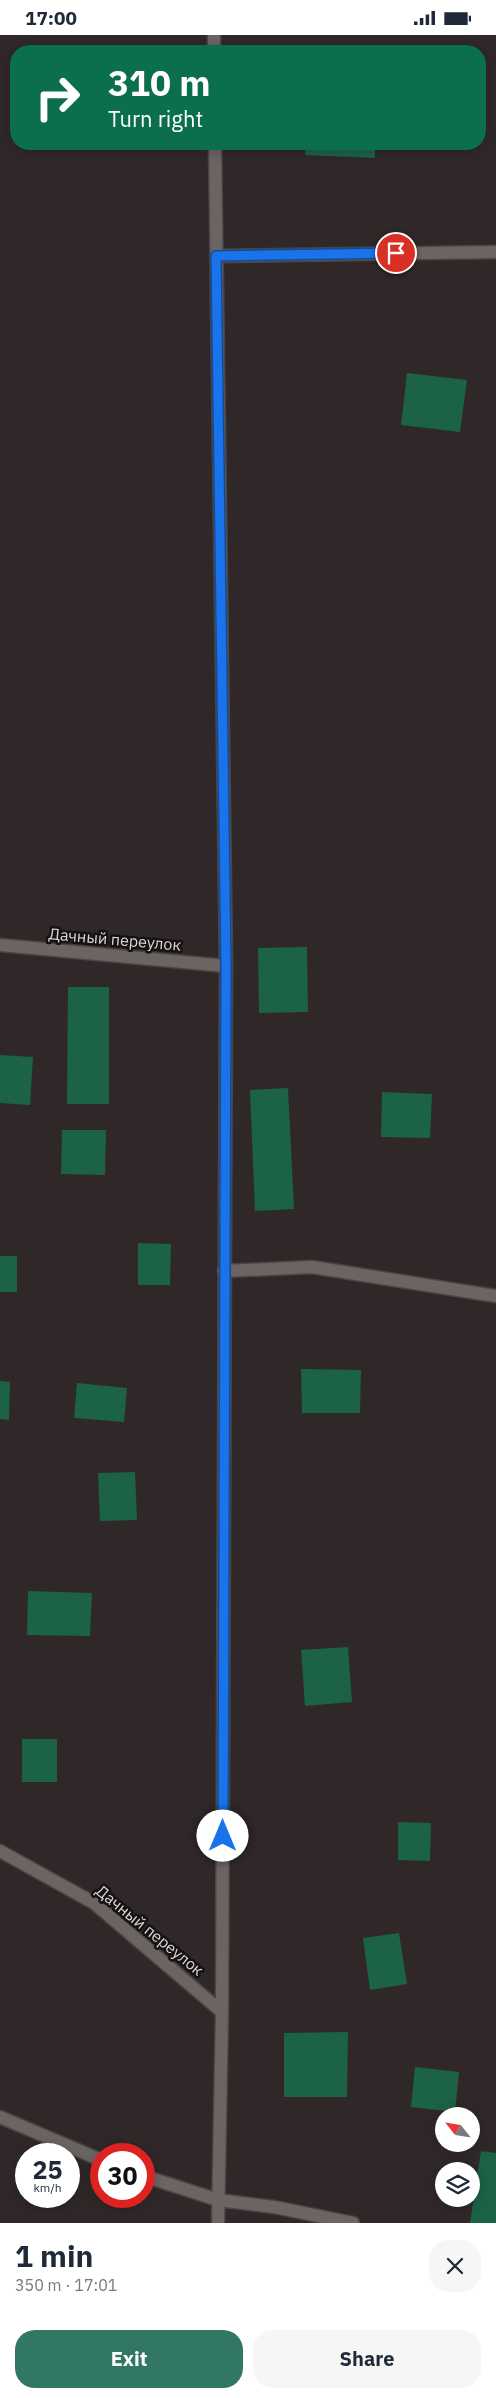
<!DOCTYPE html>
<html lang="en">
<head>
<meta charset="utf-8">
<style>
	body { margin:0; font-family:"IBM Plex Sans",sans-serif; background:#f6f6f7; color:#1f2937; height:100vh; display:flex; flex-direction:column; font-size:19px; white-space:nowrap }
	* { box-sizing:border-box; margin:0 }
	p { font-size:16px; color:#747a83 }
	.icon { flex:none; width:28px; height:28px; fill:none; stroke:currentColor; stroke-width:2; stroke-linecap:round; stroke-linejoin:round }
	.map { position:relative; height:2188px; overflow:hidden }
	.panel { display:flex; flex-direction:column; background:#fff; flex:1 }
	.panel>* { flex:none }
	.guide { position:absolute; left:10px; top:10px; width:476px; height:105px; border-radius:20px; box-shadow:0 2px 12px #0003; background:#0b6e4f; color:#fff; overflow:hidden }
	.needle { width:32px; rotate:300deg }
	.buttons { position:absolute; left:435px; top:2072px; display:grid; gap:10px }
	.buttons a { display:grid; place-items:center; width:45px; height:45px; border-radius:50%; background:#fff; box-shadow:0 2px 12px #0003; font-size:25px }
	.speed { position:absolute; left:15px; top:2108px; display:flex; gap:10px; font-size:25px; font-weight:700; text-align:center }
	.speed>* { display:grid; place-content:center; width:65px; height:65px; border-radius:50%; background:#fff; box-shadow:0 2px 12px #0003; line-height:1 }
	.speed small { font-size:12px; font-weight:400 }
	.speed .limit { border:8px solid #d22; background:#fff; color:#111 }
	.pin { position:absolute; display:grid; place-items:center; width:42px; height:42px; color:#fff; margin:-21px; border:2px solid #fff; border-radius:50%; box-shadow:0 1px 5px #0007 }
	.me { position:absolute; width:55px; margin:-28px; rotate:0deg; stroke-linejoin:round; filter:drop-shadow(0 0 4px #0008) }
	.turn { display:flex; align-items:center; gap:18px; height:105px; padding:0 15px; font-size:22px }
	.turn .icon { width:65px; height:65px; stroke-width:2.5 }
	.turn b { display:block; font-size:35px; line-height:42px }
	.round { display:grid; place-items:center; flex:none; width:52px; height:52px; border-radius:20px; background:#f6f6f7 }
	.headline { display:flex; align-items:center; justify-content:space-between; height:85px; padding:0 15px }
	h1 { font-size:30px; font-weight:700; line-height:38px }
	.action { display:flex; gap:10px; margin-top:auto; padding:10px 15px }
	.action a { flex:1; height:58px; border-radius:20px; background:#327664; color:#fff; font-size:20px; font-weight:700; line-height:58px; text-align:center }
	.action a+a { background:#f6f6f7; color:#1f2937 }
	.status { display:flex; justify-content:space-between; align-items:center; height:35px; padding:0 25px; background:#fff; direction:ltr }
	.status svg { height:14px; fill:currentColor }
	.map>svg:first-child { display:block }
	.building { fill:#1c6246 }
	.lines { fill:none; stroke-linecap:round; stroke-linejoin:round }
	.minor-casing { stroke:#4b4445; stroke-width:15 }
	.minor { stroke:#6c6363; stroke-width:12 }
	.route-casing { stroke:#114b97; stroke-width:12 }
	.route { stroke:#1a73e8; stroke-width:9 }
	.labels { text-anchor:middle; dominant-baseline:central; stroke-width:5; stroke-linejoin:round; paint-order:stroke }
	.street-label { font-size:16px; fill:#ddd7d8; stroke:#151212 }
</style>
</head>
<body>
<div class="status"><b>17:00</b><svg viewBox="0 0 49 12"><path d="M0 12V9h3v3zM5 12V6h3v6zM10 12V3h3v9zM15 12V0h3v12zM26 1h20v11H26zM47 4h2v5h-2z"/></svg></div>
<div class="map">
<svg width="496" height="2188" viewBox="0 0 496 2188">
	<rect width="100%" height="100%" fill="#302828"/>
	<path class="building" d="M306,109H375V123L305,120Z
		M407,338L467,345L460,397L401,390Z
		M307,912L308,977L259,978L258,913Z
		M68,952H109V1069H67Z
		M0,1020L33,1022L30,1070L0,1068Z
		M288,1053L294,1174L255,1176L250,1055Z
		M382,1057L432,1059L430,1103L381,1102Z
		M62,1095H106L105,1140L61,1139Z
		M138,1208L171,1209L170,1250H138Z
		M0,1221H17V1257H0Z
		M301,1334L361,1335L360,1378H302Z
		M0,1346L10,1347L9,1385L0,1384Z
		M77,1348L127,1353L124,1387L74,1383Z
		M135,1437L137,1485L100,1486L98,1438Z
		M28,1556L92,1558L90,1601L27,1600Z
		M348,1612L352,1667L305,1671L301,1615Z
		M22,1704H57V1747H22Z
		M398,1787L431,1788L430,1826L398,1825Z
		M399,1898L407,1949L370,1955L363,1903Z
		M348,1997L347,2062H284V1998Z
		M415,2032L459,2037L455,2077L411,2072Z
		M481,2116L496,2118V2188H470Z"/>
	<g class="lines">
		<g class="minor-casing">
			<path id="minor" d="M214,0V16
				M215,109L226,931L222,1977L218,2188
				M216,221L496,217
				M0,910L226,931
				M224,1236L312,1232L496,1261
				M0,1816L94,1868L222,1977
				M0,2082L101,2125
				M144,2141L218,2165L274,2172L353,2188"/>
		</g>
		<use href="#minor" class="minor"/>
	</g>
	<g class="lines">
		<g class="route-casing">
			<path id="route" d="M223,1801L226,931L216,221L396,218"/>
		</g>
		<use href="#route" class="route"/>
	</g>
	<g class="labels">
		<g class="street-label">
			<text transform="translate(115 904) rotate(5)">Дачный переулок</text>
			<text transform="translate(150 1895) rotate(39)">Дачный переулок</text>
		</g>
	</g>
</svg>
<div class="buttons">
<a><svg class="needle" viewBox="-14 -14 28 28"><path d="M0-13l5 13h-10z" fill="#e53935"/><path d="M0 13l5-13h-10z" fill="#747a83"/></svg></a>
<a><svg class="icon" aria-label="layers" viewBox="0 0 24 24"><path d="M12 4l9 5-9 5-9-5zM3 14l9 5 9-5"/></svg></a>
</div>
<div class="speed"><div>25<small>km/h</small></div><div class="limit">30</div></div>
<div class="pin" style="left:396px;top:218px;background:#d93025"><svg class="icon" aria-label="arrive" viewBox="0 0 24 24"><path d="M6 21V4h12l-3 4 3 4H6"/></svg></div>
<svg class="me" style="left:223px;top:1801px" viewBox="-20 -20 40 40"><circle r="19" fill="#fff"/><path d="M0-13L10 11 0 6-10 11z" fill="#1a73e8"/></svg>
<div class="guide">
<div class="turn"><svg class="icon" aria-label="right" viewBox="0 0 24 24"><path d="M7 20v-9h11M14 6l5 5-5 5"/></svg><div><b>310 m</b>Turn right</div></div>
</div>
</div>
<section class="panel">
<div class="headline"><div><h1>1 min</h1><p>350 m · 17:01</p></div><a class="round"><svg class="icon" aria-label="close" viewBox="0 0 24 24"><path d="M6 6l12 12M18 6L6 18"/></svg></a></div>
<div class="action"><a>Exit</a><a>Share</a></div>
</section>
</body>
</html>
